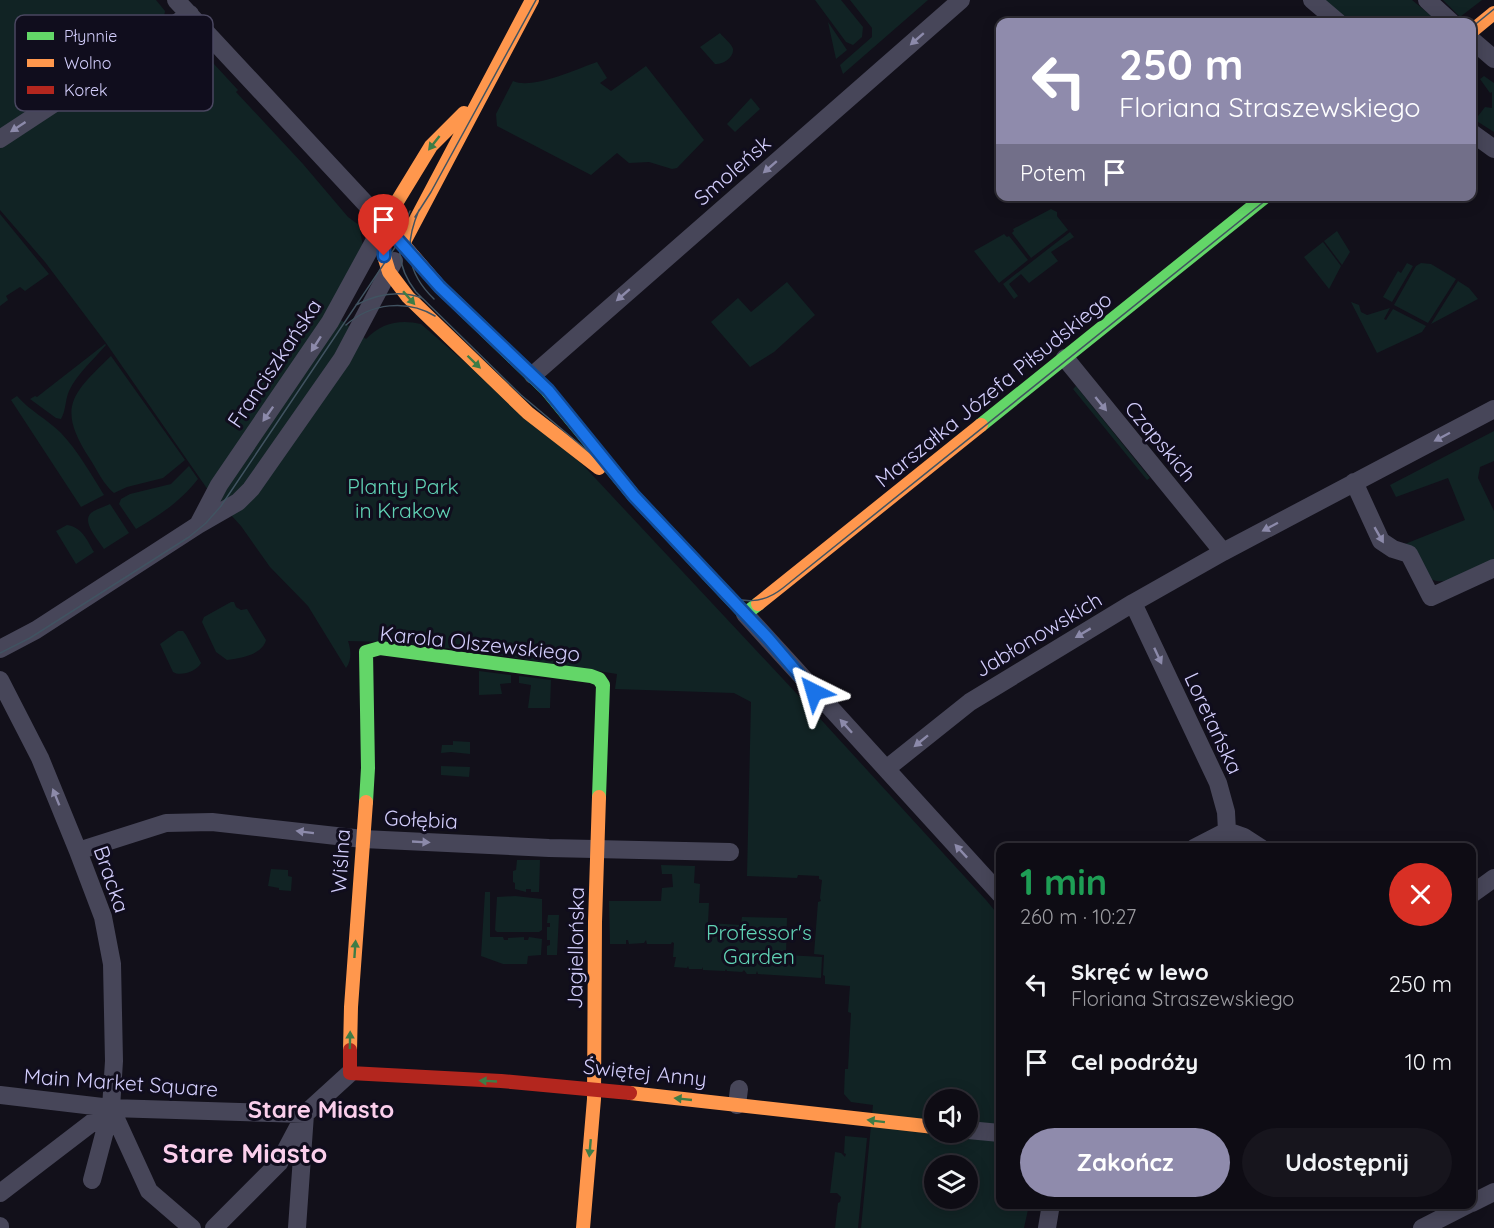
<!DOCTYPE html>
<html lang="pl">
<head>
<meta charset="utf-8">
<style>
	body { margin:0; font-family:Quicksand,sans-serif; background:#17151d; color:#f1f3f6; height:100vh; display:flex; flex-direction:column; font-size:22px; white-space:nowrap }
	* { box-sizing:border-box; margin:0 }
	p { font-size:20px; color:#9b9ba0 }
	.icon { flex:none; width:33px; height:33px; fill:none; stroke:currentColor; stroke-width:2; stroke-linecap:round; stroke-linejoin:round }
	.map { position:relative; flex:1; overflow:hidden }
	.panel { position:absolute; left:996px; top:843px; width:480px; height:366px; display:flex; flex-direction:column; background:#0e0c14; border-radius:12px; box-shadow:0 3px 15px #0003,0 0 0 2px #2e2c34 }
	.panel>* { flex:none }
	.guide { position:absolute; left:996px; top:18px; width:480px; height:183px; border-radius:12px; box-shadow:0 3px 15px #0003,0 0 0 2px #2e2c34; background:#8f8bac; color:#fff; overflow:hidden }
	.controls { position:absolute; left:924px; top:1089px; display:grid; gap:12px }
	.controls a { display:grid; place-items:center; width:54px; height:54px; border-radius:50%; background:#0e0c14; box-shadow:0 3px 15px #0003,0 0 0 2px #2e2c34; font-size:30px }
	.pin { position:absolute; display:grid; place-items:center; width:51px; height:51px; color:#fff; margin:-62px -26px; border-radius:50% 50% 50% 0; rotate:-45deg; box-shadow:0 0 6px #0007 }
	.pin .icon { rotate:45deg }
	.me { position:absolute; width:66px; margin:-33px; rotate:320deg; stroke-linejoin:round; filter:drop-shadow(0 0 4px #0008) }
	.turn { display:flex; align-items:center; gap:21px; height:126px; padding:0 24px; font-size:27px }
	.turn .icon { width:78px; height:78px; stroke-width:2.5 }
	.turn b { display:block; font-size:42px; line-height:51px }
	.then { display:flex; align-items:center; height:57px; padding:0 24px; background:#0003; gap:12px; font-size:22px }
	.round { display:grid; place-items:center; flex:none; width:63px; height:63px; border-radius:32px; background:#17151d }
	.headline { display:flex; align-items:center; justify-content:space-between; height:102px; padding:0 24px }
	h1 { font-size:36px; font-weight:700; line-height:45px; color:#1e9e55 }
	.action { display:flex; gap:12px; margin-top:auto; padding:12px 24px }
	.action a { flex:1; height:69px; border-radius:36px; background:#8f8bac; color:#fff; font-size:24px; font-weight:700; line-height:69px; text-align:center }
	.action a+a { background:#17151d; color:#f1f3f6 }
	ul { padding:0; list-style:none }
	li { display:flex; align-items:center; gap:18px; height:78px; padding:0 24px }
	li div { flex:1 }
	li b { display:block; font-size:22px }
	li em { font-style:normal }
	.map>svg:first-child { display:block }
	.green { fill:#112324; fill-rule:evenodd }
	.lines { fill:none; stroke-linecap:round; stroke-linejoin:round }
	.street { stroke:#474659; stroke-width:18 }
	.fast { stroke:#63d668; stroke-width:14 }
	.slow { stroke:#ff974d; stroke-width:14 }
	.jam { stroke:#b3261e; stroke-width:14 }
	.tram { stroke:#415361; stroke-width:1.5 }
	.oneway { fill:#8c8aaa }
	.oneway2 { fill:#3e7c46 }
	.route-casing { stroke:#114b97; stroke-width:15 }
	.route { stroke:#1a73e8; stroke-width:10 }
	.labels { text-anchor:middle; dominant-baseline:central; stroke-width:6; stroke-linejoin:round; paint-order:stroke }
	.street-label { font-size:21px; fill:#d2cdfb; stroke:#100d1d }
	.park-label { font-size:21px; fill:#61d3b5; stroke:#100d1d }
	.quarter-label { font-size:24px; font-weight:bold; fill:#fbcfec; stroke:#100d1d }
	.district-label { font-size:27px; font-weight:bold; fill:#fbcfec; stroke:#100d1d }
	.key { fill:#100d1d; stroke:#4a4760; stroke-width:1.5 }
	.key-label { font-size:16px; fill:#d2cdfb }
</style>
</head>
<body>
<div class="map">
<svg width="1494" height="1228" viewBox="0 0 1494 1228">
	<rect width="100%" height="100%" fill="#12101a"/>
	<path class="green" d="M0,0H156L165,11L164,17L183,36L189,37L238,90L236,92L303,164L348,217L359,225L363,246L329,311L366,339C381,323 400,319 421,324L582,464L825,724L986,900L996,912L994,918L1000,929V1204L1029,1205L1024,1228H861L873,1105L851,1102L844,1094L845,1069H848L851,1013L848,1012L850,986L825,984V976L823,975L824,955L814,954L818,902L821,901L820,898L822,880L819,879V876L798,875L797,878L747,876L751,702L734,693L615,689L617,674C528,661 438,642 348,641C351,650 352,660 346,668L308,606L270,567L241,526L208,490L106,343L45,262L0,210ZM934,1100H968V1132H934ZM934,1166H968V1198H934Z
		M815,0H841L863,27L862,37L853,45L846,42Z
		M850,0H928L843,74L840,65L872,37V28Z
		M1323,0H1412L1439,22H1350Z
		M1443,0H1482L1460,17Z
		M828,22L847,50L836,59Z
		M720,33C723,37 732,44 733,49C734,58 722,65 715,64L700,47Z
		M597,62L607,78L600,83L611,91L646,66L704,140L677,168L672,169L649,162L629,163L617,153L591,175L497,126L496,114L513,81C532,90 577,69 597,62Z
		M1484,76L1494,83V132L1475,120L1485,107L1492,108V92L1490,93L1480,79Z
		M751,98L760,109L735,132L727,124Z
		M1051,209L1057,212V216L1068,230L1031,258L1012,233L1014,231L1013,229Z
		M0,214L49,274L25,291L20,287L6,296L8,300L0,306Z
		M1337,231L1350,252L1342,265L1324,241Z
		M1070,232L1074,237L1051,252L1058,261L1029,283L1021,274L1009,284L1018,296L1014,299L1003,284Z
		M1004,234L1007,237L1009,236L1028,260L999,283L974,251Z
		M1323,242L1341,266L1329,289L1304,257Z
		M1407,263L1413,266L1392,302L1383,297L1398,271L1401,273Z
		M1421,263L1431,264L1456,279L1428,323L1394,305L1416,266Z
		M1458,281L1469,288L1478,299L1431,324Z
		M787,282L815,315L774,352L750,367L711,322L738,298L751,312Z
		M1351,302L1359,305L1361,312L1367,315L1390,308L1384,319L1386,320L1393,309L1426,326L1422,332L1377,353Z
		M105,344L106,345C93,360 77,374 69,391C65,400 66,411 61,419L56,418L30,399L35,396L37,397Z
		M111,356L185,460L163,478L127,487L114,493C104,485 97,470 90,459C56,407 72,394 111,356Z
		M1076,386L1150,478L1147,480L1073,389Z
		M17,396C30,411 47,419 61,433C78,451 91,474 104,495L81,507L11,400Z
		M1494,431V461L1480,467L1478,478L1494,511V560C1478,568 1447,588 1431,579L1405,544L1465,520L1448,478L1396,497L1390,485Z
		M189,466L198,479C181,501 160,515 136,529L119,504L121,499L130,494L171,484Z
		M110,504L129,533L104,549C99,541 81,522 91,513C96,509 104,507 110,504Z
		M67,525C82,527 87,540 94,552L76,564L56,531Z
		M231,602H234L236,607L241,610L247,609L266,640C262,655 241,658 227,660L216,652L202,622L204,617Z
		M178,631H183L186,635L201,663C197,671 181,677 173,672L160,644Z
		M479,671L511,675V683L500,684L502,694L479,695Z
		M519,676L551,680L550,708H528L531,685L519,683Z
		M453,741L470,742V754L451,752L441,753L442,745H453Z
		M441,766L470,767L469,777L441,775Z
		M517,860H540L539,892H531V889H526V892L515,889V883L513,882V871L516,870Z
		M661,865L695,866L694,883L700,884L699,903H709L708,923L741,925L742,917L787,918L786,955L822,957L821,978L758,974L757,971L756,974H747L744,970L742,972L727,971L726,969L725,971L703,970V967L702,969H689L688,966L687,968L674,967L676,957H673L674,943L672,942L671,944H647L646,940L644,943L629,944L628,940H626V944H610L609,901H661L662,888L673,887L672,874H662Z
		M271,869L288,870V876L292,877L291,891L279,890V888L268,886Z
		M485,892H490V937H503L504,940H508V938L524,937V940H528L529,937L542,939L541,955L528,956L527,964H503L481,956Z
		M515,896L542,899V930L539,932H497L495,930L497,897Z
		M548,915H559L557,955H547V946L550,945V940H547V927H550V923H547Z
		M845,1136L867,1138L858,1228H835L838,1203L840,1202L841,1197L837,1193H830L835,1152L841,1153L845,1157L846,1154L844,1153Z"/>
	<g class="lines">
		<path class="street" d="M176,0L392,232
			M1312,0L1338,22
			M1427,0L1451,22
			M1472,40L1494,59
			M1472,133L1494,149
			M0,139L190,14
			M1065,358L1223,552
			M533,375L961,0
			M1354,482L1381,541L1393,549L1409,554L1431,597L1494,568
			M198,525L219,485L330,322L383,225
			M1133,603L1218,783L1226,812L1227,831
			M745,614L1000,894
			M0,649L36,630L198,525L238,502L251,489L342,359L394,261
			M0,680L40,758L78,851L103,917L112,964L114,1061L111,1108L92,1180
			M886,769L970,702L1133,603L1223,552L1494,409
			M1227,831L1244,837L1261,848
			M1194,848L1227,831
			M78,851L166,823L212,822L363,839L549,848L730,852
			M1472,894L1494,878
			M0,1095L111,1108L305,1114L297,1228
			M737,1105L739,1089
			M968,1130L1000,1133
			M0,1193L111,1108L149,1191L192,1228
			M1472,1203L1494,1192
			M0,1226V1228
			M214,1228L279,1163L305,1114L350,1073
			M1047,1228L1051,1204
			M1422,1228L1469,1204"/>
		<path class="fast" d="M463,309L547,390L634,496L745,614L758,604
			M981,425L1266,196
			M366,802L368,768L366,652L380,648L591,676L599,679L603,685L599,797"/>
		<path class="slow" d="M1472,31L1494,13
			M464,113L431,146L384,223V256L389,272L408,297L528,413L599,468
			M463,309L440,287L403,244L532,0
			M758,604L981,425
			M350,1050L351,1007L366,802
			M630,1093L934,1127
			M583,1228L594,1099L595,922L599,797"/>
		<path class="jam" d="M350,1050V1073L501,1081L630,1093"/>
		<path class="tram" d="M1472,27L1494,9
			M419,210C404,245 406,272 434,299
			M410,211C395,241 396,266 416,292L521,395L590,453L614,477L720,590C740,605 763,604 783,588L1271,196
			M415,217L431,192L536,0
			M356,305C377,294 399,290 422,298
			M346,325C371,303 407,299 435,316
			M0,653L30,638L189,537L206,523L221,506L400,240"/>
	</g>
	<defs><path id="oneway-solid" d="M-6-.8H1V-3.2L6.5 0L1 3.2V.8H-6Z" transform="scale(1.5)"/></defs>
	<g class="oneway">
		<use href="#oneway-solid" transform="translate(917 39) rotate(139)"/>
		<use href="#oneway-solid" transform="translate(18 127) rotate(147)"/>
		<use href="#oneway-solid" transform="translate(770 167) rotate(139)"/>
		<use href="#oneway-solid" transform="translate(623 295) rotate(139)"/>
		<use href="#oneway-solid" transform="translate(316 344) rotate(123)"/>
		<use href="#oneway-solid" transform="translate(1101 404) rotate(51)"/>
		<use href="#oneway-solid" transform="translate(268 414) rotate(125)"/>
		<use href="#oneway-solid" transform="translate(1442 437) rotate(152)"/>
		<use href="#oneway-solid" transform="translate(1270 527) rotate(152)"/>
		<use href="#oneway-solid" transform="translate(1379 535) rotate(60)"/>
		<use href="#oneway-solid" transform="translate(1083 633) rotate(149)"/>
		<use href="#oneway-solid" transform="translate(1158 656) rotate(65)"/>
		<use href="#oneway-solid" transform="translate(846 726) rotate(-132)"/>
		<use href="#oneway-solid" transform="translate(921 741) rotate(141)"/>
		<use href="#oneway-solid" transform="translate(56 797) rotate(-112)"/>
		<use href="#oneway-solid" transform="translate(305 832) rotate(-173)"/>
		<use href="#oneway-solid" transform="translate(421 842) rotate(3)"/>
		<use href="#oneway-solid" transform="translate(961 851) rotate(-133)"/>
	</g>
	<g class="oneway2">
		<use href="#oneway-solid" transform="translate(434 143) rotate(128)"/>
		<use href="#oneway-solid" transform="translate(409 298) rotate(49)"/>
		<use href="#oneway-solid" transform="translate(474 362) rotate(44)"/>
		<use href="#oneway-solid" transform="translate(355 949) rotate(-86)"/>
		<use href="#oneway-solid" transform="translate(350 1040) rotate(-89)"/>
		<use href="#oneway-solid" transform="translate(488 1081) rotate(-177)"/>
		<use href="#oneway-solid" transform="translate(683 1099) rotate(-174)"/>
		<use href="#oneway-solid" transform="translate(876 1121) rotate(-173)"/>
		<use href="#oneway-solid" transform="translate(590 1148) rotate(95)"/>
	</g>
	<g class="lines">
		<g class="route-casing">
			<path id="route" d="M384,256V224L440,287L548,390L634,496L768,638L814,692"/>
		</g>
		<use href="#route" class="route"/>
	</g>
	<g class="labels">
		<g class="street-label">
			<text transform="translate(732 170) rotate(-41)">Smoleńsk</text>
			<text transform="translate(274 363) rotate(-56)">Franciszkańska</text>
			<text transform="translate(993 389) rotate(-39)">Marszałka Józefa Piłsudskiego</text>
			<text transform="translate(1161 441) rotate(50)">Czapskich</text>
			<text transform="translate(1038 634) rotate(-31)">Jabłonowskich</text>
			<text transform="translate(480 643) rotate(6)">Karola Olszewskiego</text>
			<text transform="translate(1214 723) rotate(65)">Loretańska</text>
			<text transform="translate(421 819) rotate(3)">Gołębia</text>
			<text transform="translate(340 861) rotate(-86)">Wiślna</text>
			<text transform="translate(112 879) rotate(71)">Bracka</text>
			<text transform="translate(575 948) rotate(-89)">Jagiellońska</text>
			<text transform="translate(645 1072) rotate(6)">Świętej Anny</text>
			<text transform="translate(121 1082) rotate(4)">Main Market Square</text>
		</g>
		<g class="park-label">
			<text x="403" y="486">Planty Park<tspan x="403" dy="24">in Krakow</tspan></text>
			<text x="759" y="932">Professor's<tspan x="759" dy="24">Garden</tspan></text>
		</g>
		<g class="quarter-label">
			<text x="321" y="1109">Stare Miasto</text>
		</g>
		<g class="district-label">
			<text x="245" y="1153">Stare Miasto</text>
		</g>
	</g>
	<rect x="15" y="15" width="198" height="96" rx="9" class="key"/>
	<rect x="27" y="32" width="27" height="8" fill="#63d668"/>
	<rect x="27" y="59" width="27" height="8" fill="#ff974d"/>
	<rect x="27" y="86" width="27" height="8" fill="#b3261e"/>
	<g class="key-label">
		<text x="64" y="42">Płynnie</text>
		<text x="64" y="69">Wolno</text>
		<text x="64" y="96">Korek</text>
	</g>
</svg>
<div class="controls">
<a><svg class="icon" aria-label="sound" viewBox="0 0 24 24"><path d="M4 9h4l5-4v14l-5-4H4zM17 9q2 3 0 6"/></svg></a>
<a><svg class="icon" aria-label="layers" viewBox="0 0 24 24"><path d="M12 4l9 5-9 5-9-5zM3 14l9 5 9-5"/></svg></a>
</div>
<div class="pin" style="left:384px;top:256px;background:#d93025"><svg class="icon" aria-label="arrive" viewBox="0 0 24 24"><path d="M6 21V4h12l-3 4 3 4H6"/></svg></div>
<svg class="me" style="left:814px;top:692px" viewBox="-20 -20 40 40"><path d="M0-17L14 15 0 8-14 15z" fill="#1a73e8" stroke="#fff" stroke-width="4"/></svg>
<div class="guide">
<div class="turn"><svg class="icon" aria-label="left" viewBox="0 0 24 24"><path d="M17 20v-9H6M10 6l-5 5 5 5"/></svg><div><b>250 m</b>Floriana Straszewskiego</div></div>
<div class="then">Potem<svg class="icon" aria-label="arrive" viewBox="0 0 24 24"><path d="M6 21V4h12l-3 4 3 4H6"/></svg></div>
</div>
<section class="panel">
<div class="headline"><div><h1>1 min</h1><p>260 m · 10:27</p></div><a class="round" style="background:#d93025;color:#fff"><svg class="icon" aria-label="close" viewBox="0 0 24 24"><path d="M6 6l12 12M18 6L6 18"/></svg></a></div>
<ul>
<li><svg class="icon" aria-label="left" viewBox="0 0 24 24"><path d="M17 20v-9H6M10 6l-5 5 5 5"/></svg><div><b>Skręć w lewo</b><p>Floriana Straszewskiego</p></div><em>250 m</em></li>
<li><svg class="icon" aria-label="arrive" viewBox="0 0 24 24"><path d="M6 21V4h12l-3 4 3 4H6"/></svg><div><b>Cel podróży</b></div><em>10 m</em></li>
</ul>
<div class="action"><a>Zakończ</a><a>Udostępnij</a></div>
</section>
</div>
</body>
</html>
